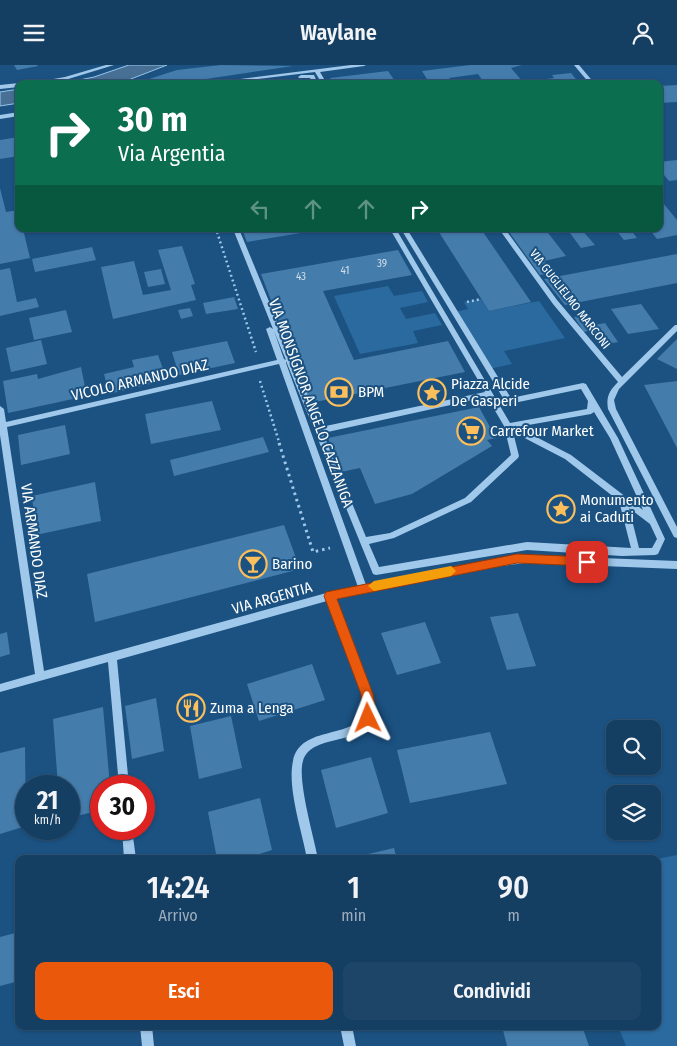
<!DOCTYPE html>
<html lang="it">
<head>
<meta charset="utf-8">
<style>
	body { margin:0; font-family:"Fira Sans Condensed",sans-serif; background:#1d4568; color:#f1f3f6; height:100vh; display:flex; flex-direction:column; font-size:19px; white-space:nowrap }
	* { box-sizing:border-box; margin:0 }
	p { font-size:16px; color:#9daebe }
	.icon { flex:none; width:28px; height:28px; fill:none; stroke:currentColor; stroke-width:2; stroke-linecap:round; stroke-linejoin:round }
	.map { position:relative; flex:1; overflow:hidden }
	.details { position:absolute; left:15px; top:790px; width:646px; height:175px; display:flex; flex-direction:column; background:#143e62; border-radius:10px; box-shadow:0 1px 4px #0004,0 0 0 1px #335777 }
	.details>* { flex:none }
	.banner { position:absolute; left:15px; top:15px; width:648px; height:152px; border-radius:10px; box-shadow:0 1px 4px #0004,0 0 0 1px #335777; background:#0b6e4f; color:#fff; overflow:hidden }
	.fabs { position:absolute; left:606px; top:655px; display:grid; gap:10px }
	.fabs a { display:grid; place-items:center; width:55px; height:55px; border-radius:10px; background:#143e62; box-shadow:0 1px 4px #0004,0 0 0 1px #335777; font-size:25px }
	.speed { position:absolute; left:15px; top:710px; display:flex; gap:10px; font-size:25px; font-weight:700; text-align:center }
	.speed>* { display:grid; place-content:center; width:65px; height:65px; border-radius:50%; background:#143e62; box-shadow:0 1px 4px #0004,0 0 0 1px #335777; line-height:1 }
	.speed small { font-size:12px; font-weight:400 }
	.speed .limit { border:8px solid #d22; background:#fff; color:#111 }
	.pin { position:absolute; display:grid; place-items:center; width:42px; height:42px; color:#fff; margin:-21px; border-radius:10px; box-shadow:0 2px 8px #0006 }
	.me { position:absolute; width:55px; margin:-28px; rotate:358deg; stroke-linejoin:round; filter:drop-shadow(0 0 4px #0008) }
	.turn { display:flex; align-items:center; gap:18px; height:105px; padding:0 20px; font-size:22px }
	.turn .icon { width:65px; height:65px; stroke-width:2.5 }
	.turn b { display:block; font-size:35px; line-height:42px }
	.lanes { display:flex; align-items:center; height:48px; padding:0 20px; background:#0003; justify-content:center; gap:25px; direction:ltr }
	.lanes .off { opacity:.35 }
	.eta { display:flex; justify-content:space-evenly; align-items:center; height:85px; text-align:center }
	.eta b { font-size:30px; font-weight:600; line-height:35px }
	.button { display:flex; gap:10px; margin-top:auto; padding:10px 20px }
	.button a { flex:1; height:58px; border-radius:10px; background:#ea580c; color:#fff; font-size:20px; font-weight:600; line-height:58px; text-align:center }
	.button a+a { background:#1d4568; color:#f1f3f6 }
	header { display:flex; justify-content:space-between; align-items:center; height:65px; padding:0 20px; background:#143e62; font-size:22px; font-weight:600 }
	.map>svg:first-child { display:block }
	.green { fill:#2a6a9f }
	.water { fill:#487094; stroke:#93c5ec }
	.building { fill:#447cab }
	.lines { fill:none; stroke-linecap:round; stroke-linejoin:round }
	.path-far2 { stroke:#a0c8ea; stroke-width:2; stroke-dasharray:2 2.5; stroke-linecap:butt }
	.path-far1 { stroke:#a0c8ea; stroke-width:2.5; stroke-dasharray:2 3; stroke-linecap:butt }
	.path { stroke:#a0c8ea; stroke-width:3; stroke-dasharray:2.5 4; stroke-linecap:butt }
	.minor { fill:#a0c8ea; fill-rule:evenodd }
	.route { fill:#ea580c; stroke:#983908 }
	.slow { fill:#f59e0b }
	.labels { text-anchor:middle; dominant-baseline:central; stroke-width:4; stroke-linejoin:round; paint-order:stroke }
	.far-number-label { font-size:11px; fill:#d0deea }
	.far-street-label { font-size:12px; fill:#fff; stroke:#1b5282 }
	.street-label { font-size:15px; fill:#fff; stroke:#1b5282 }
	.poi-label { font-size:15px; fill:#fff; stroke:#1b5282; text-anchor:start }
</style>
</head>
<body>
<header><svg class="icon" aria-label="menu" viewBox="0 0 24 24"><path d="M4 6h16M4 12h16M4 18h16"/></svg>Waylane<svg class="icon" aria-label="person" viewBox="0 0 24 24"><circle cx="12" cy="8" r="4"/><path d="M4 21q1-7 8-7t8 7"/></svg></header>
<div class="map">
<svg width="677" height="981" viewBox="0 0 677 981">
	<rect width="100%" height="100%" fill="#1b5282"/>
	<path class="green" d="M388,221L394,231L422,226L428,237L400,243L406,254L435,248L442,260L413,266L418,278L360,289L334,231Z
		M481,234L489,246L539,236L565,273L504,286L512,299L489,304L455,247L468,244L464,237Z
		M677,790V981H626L618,961H658L657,794Z"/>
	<path class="water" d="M129,0H167L118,19H60L94,12Z
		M19,24V38L0,41V27Z"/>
	<path class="building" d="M14,0H37L38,1L17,5Z
		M221,0L293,1L173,19H149L146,15L177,5Z
		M470,0H522L511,3L523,17L554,13L552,10L571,8L580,19H485L478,9L449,13L453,19H430L422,6Z
		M388,6L397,19H333L330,13Z
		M293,14L296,19H267V18Z
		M677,20V37L659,38V21Z
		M19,72V91L0,94V75Z
		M677,95V115L669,116L659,104V97Z
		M0,123L6,147L19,145V164H23L30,193L0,199Z
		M659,133L677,155V170L657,174L649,164H659Z
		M242,164H319V165L247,177Z
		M437,164H481L531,237L489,246Z
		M507,164H545L566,191L544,196L553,208L540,210Z
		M567,164H581L595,180L581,183Z
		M615,164H630L637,173L624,175Z
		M182,181L195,219L191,220L196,235L113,254L101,202L134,196L143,230L171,225L158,185Z
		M92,182L96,195L35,207L32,194Z
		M398,185L412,210L323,226L354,295L448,276L465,307L310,338L261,209Z
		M677,189V218L565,240L544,214Z
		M10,203L17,237L36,233L39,242L0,251V205Z
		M161,204L165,219L148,222L144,207Z
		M234,232L238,244L206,249L203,238Z
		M641,239L659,264L628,269L611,244Z
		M190,243L193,251L181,254L178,245Z
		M66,245L72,267L34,275L29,253Z
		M588,250L595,260L605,258L618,277L601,280L591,265L584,267L574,252Z
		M677,274V304L657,294Z
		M41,275L47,299L11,307L6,283Z
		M227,276L235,298L179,310L172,287Z
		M158,290L167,315L109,329L104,309L134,302L132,295Z
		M81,302L87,331L8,348L3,316L37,309L38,314Z
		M677,316V383L644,320Z
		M212,336L221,365L151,379L145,349Z
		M479,342L496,373L487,375L492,381L412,429L375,439L360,403L341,407L328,373Z
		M65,360L70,389L21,400L18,370Z
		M263,372L269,387L174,411L170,395Z
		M95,417L101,456L36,470L32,431Z
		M284,460L300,504L95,557L87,509Z
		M518,548L536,601L507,605L490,552Z
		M425,557L441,598L397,610L381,568Z
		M7,567L10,589L0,592V569Z
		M312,599L325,635L259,656L247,619Z
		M156,633L164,686L132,694L125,641Z
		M103,642L110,721H101V745L69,753V721H58L53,654Z
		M231,651L242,703L199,714L190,661Z
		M490,667L507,719L410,738L397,685Z
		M25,682L26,761L0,769V688Z
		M371,692L388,748L336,763L321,705Z
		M260,733L272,785L244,794H217L208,747Z
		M394,783L397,794H351V793Z
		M19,867V916L0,921V872Z
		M502,961H582L589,981H507Z"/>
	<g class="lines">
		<path class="path-far2" d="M216,164L217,168"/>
		<path class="path-far1" d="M217,167L256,287
			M467,237L481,234
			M260,316L280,380"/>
		<path class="path" d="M279,378L313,487L330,483"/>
		<path class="minor" d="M106,0H114L65,15L38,19H24L65,12Z
			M351,0H366L364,1L320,7L327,19H322L315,7L218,19H201Z
			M574,0H579L595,19H590Z
			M301,10H314L318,19H313L310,13H299L298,12Z
			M19,18L20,19H19V22L0,24V20Z
			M19,47V51L0,54V50Z
			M233,164H239L321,362L485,327L390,164H396L510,358L587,344L588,336L581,324L509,339L506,338L401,164H407L511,333L583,318L586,319L618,373L665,474L658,489L655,490L622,491L527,485L376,510L373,509L286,296V298L366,520L500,493L527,490L677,496V504L527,498L500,501L336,534C344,555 352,577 360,598C366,613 376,630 374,646C369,684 312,666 303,696C297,715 314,772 318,794H307C302,766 287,723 293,696C300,659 357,675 363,647C367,631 335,556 327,536L117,595L129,721H119L108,597L0,627V619L35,609L0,370V341L4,344L6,357L277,295L266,264L270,262L273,264ZM274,266L286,295L284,294ZM279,299L358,522L330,527L44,606L7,362ZM487,332L504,361L511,390L465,433L390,468L366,472L323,368ZM594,347L610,373L643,445L571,390L517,362L591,349ZM513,367L565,394L619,436L631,483L527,477L379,502L369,479L394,473L471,437L518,393L519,391ZM629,443L650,459L657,474L652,483H639Z
			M499,164H505L557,235L622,312L675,260H677V266L619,324L614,335L616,344L677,462V473L674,472L608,344C606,332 609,326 618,317L553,239Z
			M122,764H132L136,794H124Z
			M140,961H152L154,981H142Z
			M340,961H352L356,981H344Z"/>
	</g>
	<path class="route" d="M517,489L587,492L593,497L587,501L517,498L337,534L373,629C375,639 376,647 372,657L368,659L363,657L361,629L324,531L326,527Z"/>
	<path class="slow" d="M451,501L456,506L451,511L374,526L368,521L374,516Z"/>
	<defs>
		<g id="bank-ring" transform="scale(1.4375)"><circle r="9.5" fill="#1b5282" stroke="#fcbf5c" stroke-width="1.5"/><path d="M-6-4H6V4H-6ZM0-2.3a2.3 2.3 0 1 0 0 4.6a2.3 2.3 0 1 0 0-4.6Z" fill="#fcbf5c"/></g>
		<g id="sight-ring" transform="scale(1.4375)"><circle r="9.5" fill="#1b5282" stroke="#fcbf5c" stroke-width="1.5"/><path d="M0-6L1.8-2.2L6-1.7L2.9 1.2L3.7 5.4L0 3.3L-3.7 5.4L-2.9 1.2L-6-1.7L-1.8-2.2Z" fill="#fcbf5c"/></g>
		<g id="supermarket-ring" transform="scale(1.4375)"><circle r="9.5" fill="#1b5282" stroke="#fcbf5c" stroke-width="1.5"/><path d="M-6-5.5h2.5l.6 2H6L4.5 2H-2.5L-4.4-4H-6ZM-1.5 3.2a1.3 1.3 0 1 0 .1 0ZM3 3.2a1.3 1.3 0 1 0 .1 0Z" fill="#fcbf5c"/></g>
		<g id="bar-ring" transform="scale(1.4375)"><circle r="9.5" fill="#1b5282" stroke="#fcbf5c" stroke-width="1.5"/><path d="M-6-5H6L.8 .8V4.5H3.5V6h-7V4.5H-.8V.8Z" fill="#fcbf5c"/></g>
		<g id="restaurant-ring" transform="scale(1.4375)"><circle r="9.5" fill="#1b5282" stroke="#fcbf5c" stroke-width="1.5"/><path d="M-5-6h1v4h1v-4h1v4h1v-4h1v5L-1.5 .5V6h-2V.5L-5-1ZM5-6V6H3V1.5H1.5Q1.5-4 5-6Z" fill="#fcbf5c"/></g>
	</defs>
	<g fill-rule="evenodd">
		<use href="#bank-ring" x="339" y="327"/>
		<use href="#sight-ring" x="432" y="328"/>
		<use href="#supermarket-ring" x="471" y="366"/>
		<use href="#sight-ring" x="561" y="444"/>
		<use href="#bar-ring" x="253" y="499"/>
		<use href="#restaurant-ring" x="191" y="643"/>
	</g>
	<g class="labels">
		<g class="far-number-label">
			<text x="382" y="198">39</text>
			<text x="345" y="205">41</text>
			<text x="301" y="211">43</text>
		</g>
		<g class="far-street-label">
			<text transform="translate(570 234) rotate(52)">VIA GUGLIELMO MARCONI</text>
		</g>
		<g class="street-label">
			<text transform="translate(140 315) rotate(-13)">VICOLO ARMANDO DIAZ</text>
			<text transform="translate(311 338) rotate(70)">VIA MONSIGNOR ANGELO CAZZANIGA</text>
			<text transform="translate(34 476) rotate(82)">VIA ARMANDO DIAZ</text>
			<text transform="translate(272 533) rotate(-16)">VIA ARGENTIA</text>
		</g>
		<g class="poi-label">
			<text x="451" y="319">Piazza Alcide<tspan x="451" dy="17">De Gasperi</tspan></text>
			<text x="358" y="327">BPM</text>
			<text x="490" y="366">Carrefour Market</text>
			<text x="580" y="435">Monumento<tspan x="580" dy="17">ai Caduti</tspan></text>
			<text x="272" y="499">Barino</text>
			<text x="210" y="643">Zuma a Lenga</text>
		</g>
	</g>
</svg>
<div class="fabs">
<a><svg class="icon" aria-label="search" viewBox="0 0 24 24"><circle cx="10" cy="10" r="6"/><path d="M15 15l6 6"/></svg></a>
<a><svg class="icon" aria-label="layers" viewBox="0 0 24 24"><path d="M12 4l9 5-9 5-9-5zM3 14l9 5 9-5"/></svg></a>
</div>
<div class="speed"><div>21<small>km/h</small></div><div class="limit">30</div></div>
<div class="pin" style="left:587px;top:497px;background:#d93025"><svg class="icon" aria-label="arrive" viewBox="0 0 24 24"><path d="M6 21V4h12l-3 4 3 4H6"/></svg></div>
<svg class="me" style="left:368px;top:653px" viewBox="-20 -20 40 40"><path d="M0-17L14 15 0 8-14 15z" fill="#ea580c" stroke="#fff" stroke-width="4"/></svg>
<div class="banner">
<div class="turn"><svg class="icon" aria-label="right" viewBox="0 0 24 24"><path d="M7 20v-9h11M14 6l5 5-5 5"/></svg><div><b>30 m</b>Via Argentia</div></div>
<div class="lanes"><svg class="icon off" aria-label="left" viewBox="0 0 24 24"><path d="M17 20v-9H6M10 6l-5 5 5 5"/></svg><svg class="icon off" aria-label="ahead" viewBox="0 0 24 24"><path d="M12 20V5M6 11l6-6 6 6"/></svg><svg class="icon off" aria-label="ahead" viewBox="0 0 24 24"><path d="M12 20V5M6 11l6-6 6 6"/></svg><svg class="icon" aria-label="right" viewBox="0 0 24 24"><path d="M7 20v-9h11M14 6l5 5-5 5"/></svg></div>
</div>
<section class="details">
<div class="eta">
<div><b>14:24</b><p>Arrivo</p></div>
<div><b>1</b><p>min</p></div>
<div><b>90</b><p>m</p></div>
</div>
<div class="button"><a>Esci</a><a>Condividi</a></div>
</section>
</div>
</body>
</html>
